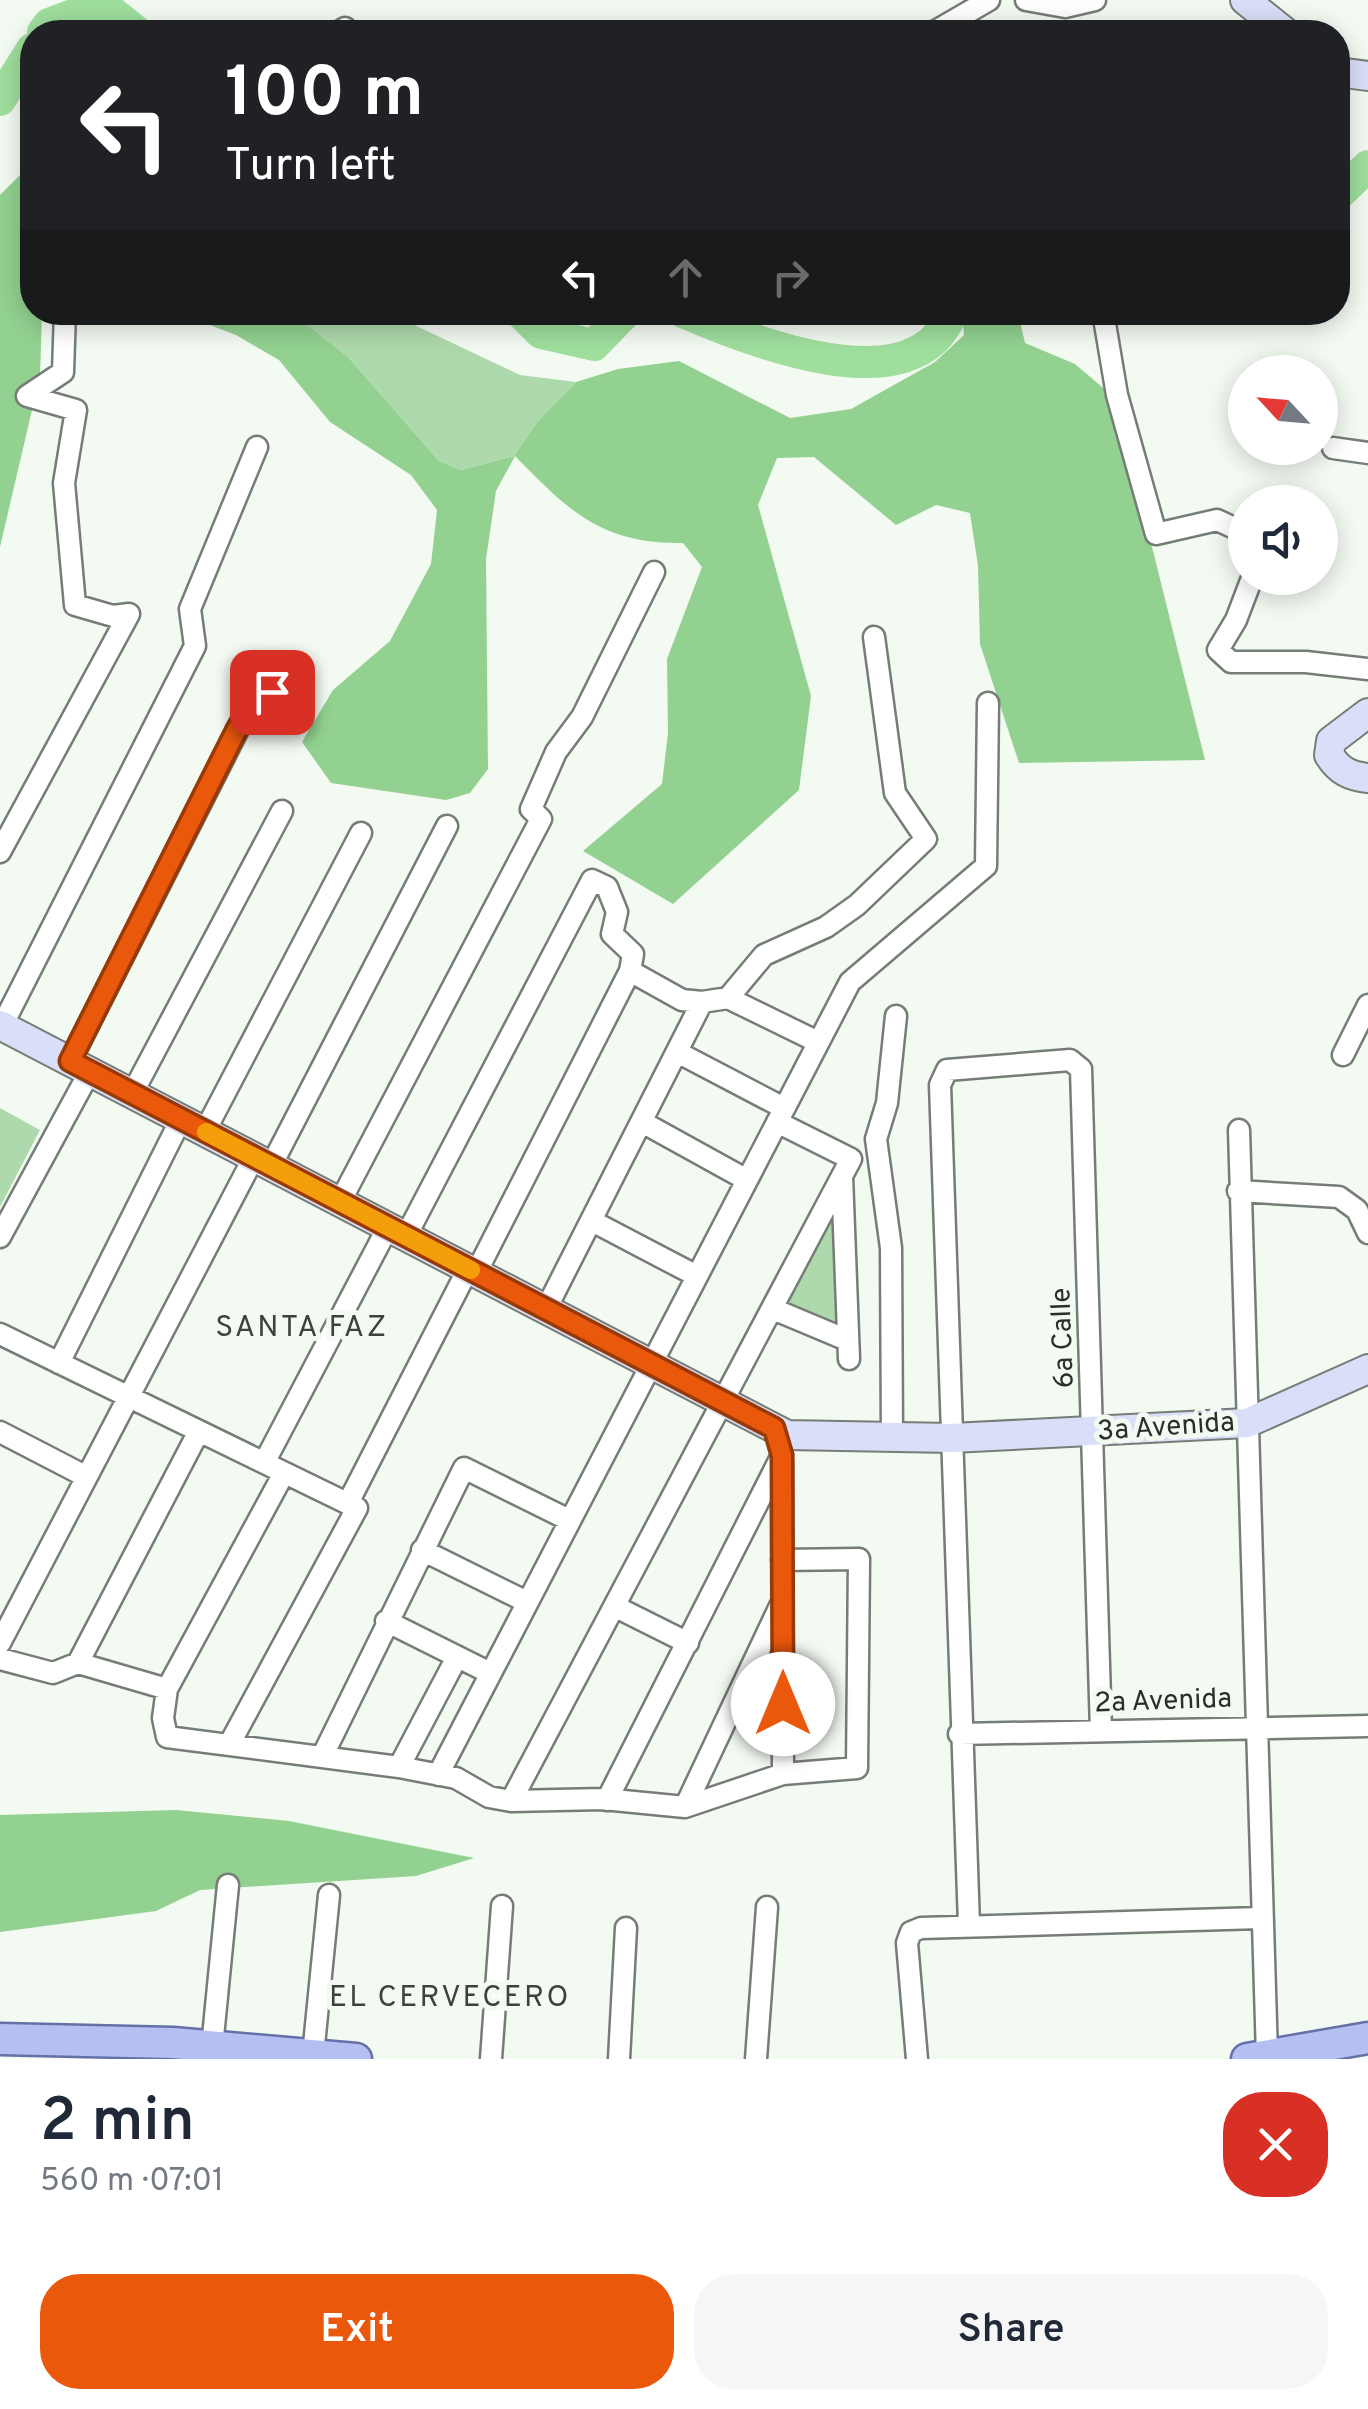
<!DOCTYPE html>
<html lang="en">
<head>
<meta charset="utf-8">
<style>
	body { margin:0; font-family:Overpass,sans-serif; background:#f6f6f7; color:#1f2937; height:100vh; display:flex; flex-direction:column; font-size:38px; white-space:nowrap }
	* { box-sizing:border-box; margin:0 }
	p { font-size:32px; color:#747a83 }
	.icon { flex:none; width:55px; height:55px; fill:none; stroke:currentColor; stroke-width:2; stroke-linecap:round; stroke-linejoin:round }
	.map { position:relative; height:2059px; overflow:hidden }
	.panel { display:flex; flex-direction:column; background:#fff; flex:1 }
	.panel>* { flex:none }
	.banner { position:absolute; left:20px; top:20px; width:1330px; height:305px; border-radius:40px; box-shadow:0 5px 25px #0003; background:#202124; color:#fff; overflow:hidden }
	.needle { width:65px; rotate:296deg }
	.fabs { position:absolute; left:1228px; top:355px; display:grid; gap:20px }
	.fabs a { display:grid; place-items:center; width:110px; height:110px; border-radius:50%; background:#fff; box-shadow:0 5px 25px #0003; font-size:50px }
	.pin { position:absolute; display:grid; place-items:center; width:85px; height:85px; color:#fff; margin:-42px; border-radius:20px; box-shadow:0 5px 15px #0006 }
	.me { position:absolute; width:110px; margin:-55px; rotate:0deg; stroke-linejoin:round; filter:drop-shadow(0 0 8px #0008) }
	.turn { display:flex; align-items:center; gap:35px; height:210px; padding:0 40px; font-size:45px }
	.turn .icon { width:130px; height:130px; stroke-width:2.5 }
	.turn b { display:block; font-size:70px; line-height:85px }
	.lanes { display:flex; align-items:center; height:95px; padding:0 40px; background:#0003; justify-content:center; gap:50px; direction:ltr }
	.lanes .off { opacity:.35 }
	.round { display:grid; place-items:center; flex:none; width:105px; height:105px; border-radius:40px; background:#f6f6f7 }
	.headline { display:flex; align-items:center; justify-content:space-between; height:170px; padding:0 40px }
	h1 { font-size:60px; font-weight:600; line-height:75px }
	.button { display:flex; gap:20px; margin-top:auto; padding:20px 40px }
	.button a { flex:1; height:115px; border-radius:40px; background:#ea580c; color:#fff; font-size:40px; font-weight:600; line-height:115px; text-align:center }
	.button a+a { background:#f6f6f7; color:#1f2937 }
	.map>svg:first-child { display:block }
	.green { fill:#aed9ac }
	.forest { fill:#92d190 }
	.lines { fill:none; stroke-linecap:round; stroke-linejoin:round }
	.river { stroke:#9fde9d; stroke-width:32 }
	.street-casing { stroke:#767d76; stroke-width:25 }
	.secondary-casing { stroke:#767d76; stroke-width:32 }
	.primary-casing { stroke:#6570a7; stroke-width:35 }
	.street { stroke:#fff; stroke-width:20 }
	.secondary { stroke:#dadff9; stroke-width:28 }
	.primary { stroke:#b5bff2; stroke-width:30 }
	.route-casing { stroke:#983908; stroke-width:25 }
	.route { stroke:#ea580c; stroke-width:18 }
	.slow { stroke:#f59e0b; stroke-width:18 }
	.labels { text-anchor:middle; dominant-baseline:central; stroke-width:10; stroke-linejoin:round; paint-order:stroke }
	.street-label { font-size:28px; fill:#2b2e2b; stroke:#f3faf2 }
	.neighbourhood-label { font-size:30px; letter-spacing:2.5px; fill:#3d423c; stroke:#f3faf2 }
</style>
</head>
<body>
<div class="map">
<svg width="1368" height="2059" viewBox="0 0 1368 2059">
	<rect width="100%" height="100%" fill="#f3faf2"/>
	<path class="green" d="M292,313H389L520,375L576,382L538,421L514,456L461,470L439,461L348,357Z
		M0,1108L40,1130L0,1207Z
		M842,1172L847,1340L773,1309Z"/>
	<path class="forest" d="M32,140V312L42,313L40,376L0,547V195L23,172Z
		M179,313H292L348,357L439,461L461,470L514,456L538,421L576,382L618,369L679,361L790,418L851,409L935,362L964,335L962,313H1018L1025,343L1075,364L1115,398L1205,760L1019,763L980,644L978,566L970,513L936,505L896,525L814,457L777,458L758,505L811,696L799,790L673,904L583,851L662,784L668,733L667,659L702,567L683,543C601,544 569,511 515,456L496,491L486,559L488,769L470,793L446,800L331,783L302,742L333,690L390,641L431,564L437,510L411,475L330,422L279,360L236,335Z
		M176,1810L289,1821L474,1858L416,1876L200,1890L156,1911L0,1932V1815Z"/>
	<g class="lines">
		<path class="river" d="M43,32L49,24L102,4L137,32
			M0,100L32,49
			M1338,195L1368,166
			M520,312L541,333L594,345L626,312
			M683,312C748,340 916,409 952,312"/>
		<g class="street-casing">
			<path id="street" d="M1026,0L1065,7L1095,0
				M339,32L345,28
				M934,32L989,0
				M65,312L63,372L27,396L76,410L64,483L75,605L113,616L129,614
				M1103,312L1117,395L1156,534L1217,520L1243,532L1245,538
				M1333,448L1368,453
				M1252,578L1236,620L1218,650L1231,662H1306L1368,669
				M0,852L129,614
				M728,998L764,955L826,927L857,905L926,839L895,793L874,637
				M2,1026L195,646L190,609L257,447
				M677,1052L784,1108
				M1343,1055L1368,1005
				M70,1061L248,710L296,675
				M132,1094L282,811
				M642,1122L747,1180
				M1239,1130L1267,2056
				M205,1131L361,833
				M271,1166L447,826
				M842,1176L849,1359
				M1238,1191L1339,1197L1357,1210L1368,1233
				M340,1202L541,819L531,809L556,752L582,717L654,572
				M592,1221L697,1276
				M406,1236L592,880L607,887L617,912L612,934L633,954L630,971L682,1000L702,1002
				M0,1237L90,1071
				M476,1273L630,971
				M546,1309L702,1002L728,998L818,1042
				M773,1309L847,1340
				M0,1334L357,1508L229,1745
				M59,1363L181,1119
				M0,1432L85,1476
				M892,1439L891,1248L876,1139L887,1103L896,1016
				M782,1461L783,1774
				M264,1463L388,1227
				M284,1473L167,1689L163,1718L167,1737L399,1767L457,1657
				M348,1503L468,1269
				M422,1550L527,1602
				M616,1607L688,1643
				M386,1621L490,1673
				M0,1643L254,1157
				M0,1659L53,1673L78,1663
				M167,1689L78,1663L199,1431
				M959,1734L1368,1726
				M322,1757L464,1468L569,1520
				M399,1767L456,1778L489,1797L511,1801L603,1799L685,1807L783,1774L857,1768L859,1559L782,1560
				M438,1775L850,982L986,866L988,703
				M607,1800L782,1455
				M511,1801L851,1159L777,1122
				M685,1807L780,1606
				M969,1925L940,1085L947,1070L1070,1060L1081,1069L1101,1731
				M212,2047L228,1885
				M313,2055L329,1895
				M491,2059L502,1906
				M619,2059L626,1928
				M756,2059L767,1907
				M917,2059L907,1943L911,1932L921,1928L1260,1918"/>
		</g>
		<g class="secondary-casing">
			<path id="secondary" d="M1245,0L1285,32
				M1338,72L1368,76
				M1368,713L1331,741L1329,755C1339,771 1350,776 1368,778
				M0,1025L787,1435L952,1438L1247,1423L1368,1369"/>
		</g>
		<g class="primary-casing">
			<path id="primary" d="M0,2039L173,2043L356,2059
				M1247,2059L1368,2038"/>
		</g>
		<use href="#street" class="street"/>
		<use href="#secondary" class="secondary"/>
		<use href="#primary" class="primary"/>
	</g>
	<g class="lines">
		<g class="route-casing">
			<path id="route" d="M272,692L248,710L236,731L70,1061L774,1428L782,1455L783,1704"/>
		</g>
		<use href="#route" class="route"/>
		<path class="slow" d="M206,1132L471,1270"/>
	</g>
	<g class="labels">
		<g class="street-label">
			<text transform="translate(1064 1338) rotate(-92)">6a Calle</text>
			<text transform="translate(1166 1428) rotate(-4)">3a Avenida</text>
			<text transform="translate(1163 1702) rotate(-2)">2a Avenida</text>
		</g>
		<g class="neighbourhood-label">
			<text x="302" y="1328">SANTA FAZ</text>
			<text x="450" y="1998">EL CERVECERO</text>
		</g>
	</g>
</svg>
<div class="fabs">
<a><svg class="needle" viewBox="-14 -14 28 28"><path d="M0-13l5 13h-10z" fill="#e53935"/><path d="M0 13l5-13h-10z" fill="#747a83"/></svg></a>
<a><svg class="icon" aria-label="sound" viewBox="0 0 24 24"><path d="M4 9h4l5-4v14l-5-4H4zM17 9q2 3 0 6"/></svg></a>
</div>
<div class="pin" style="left:272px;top:692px;background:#d93025"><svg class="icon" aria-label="arrive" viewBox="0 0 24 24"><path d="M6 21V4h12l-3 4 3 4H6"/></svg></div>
<svg class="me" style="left:783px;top:1704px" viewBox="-20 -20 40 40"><circle r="19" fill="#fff"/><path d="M0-13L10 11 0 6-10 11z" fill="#ea580c"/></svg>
<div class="banner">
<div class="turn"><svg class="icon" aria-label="left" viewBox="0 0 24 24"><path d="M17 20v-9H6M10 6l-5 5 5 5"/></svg><div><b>100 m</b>Turn left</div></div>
<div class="lanes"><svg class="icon" aria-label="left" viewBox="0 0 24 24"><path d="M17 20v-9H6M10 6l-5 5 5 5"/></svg><svg class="icon off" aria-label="ahead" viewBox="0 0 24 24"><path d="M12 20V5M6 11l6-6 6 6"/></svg><svg class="icon off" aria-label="right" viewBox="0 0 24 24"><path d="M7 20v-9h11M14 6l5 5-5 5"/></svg></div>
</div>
</div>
<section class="panel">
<div class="headline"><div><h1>2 min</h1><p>560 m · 07:01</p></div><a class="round" style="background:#d93025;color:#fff"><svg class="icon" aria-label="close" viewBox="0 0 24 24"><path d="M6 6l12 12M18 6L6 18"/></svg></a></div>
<div class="button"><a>Exit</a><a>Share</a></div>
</section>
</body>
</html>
